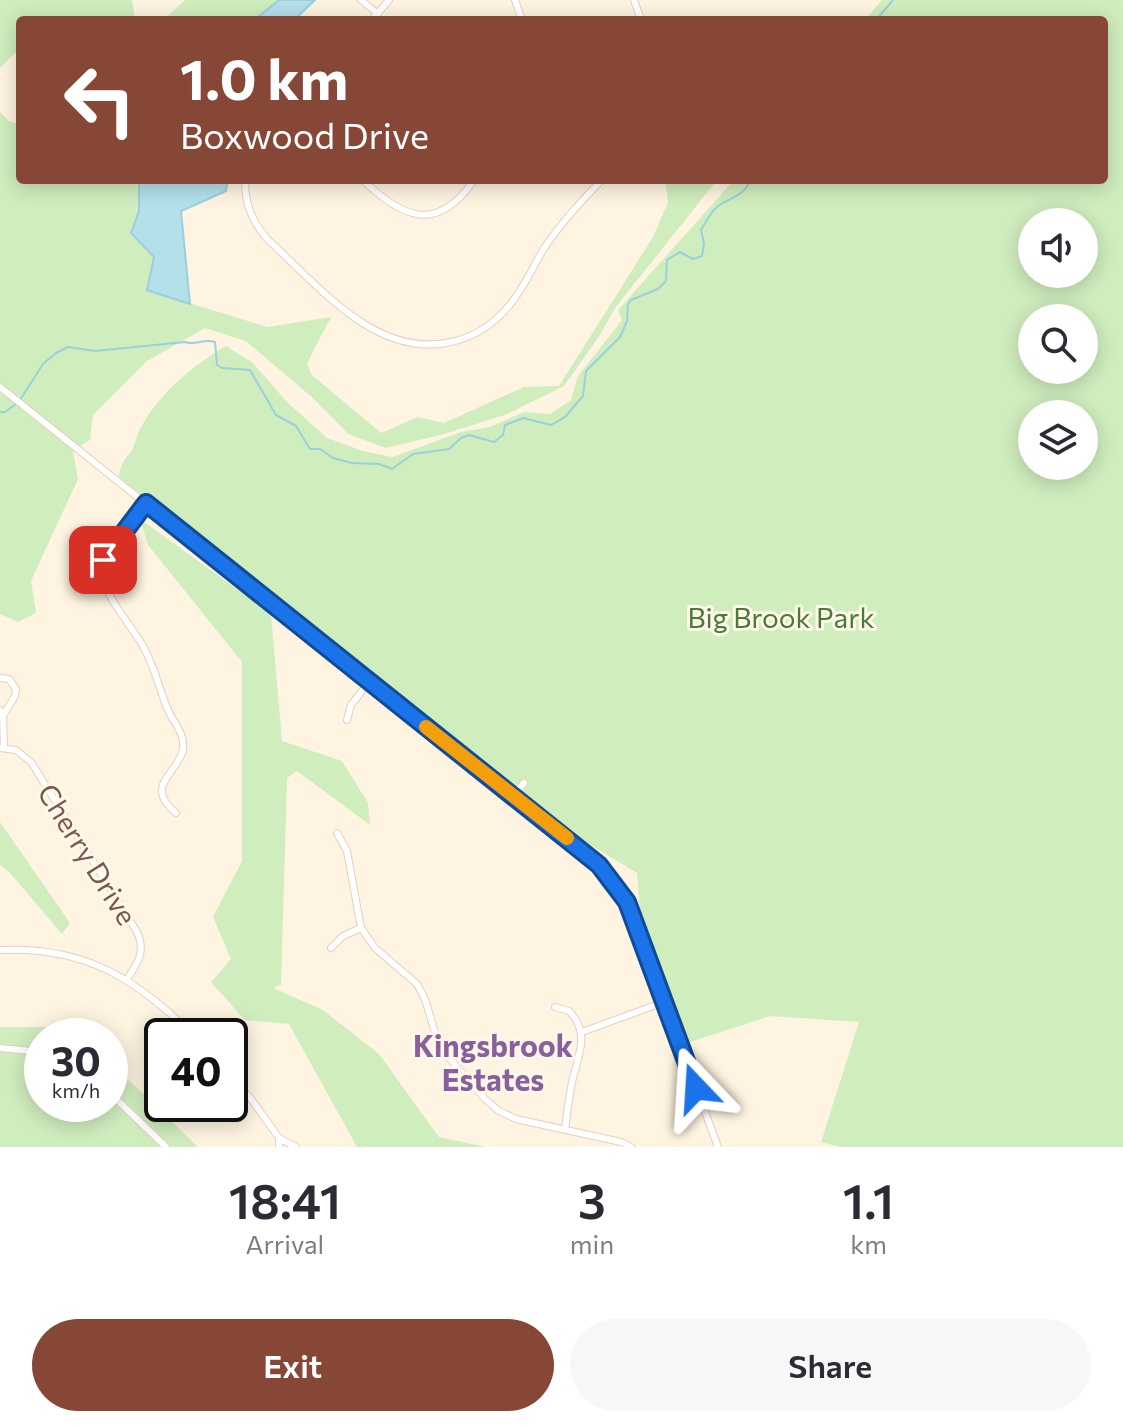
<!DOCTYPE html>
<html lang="en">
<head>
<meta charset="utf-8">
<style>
	body { margin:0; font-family:Commissioner,sans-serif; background:#f7f7f7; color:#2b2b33; height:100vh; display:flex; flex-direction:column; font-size:30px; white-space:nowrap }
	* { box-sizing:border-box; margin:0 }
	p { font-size:26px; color:#7c7c81 }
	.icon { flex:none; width:44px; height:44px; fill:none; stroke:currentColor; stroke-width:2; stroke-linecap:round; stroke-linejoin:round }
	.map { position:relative; height:1147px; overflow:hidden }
	.panel { display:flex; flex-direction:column; background:#fff; flex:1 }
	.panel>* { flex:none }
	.top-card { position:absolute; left:16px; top:16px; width:1092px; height:168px; border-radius:8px; box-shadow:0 4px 20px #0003; background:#864736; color:#fff; overflow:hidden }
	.fabs { position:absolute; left:1018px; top:208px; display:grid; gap:16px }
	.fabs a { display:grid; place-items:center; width:80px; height:80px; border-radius:50%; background:#fff; box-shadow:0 4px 20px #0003; font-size:40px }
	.speed { position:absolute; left:24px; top:1018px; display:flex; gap:16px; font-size:40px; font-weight:700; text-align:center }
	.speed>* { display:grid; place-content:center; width:104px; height:104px; border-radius:50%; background:#fff; box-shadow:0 4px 20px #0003; line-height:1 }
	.speed small { font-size:20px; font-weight:400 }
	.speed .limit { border:4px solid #111; border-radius:12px; background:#fff; color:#111 }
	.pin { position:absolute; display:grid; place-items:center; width:68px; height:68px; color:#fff; margin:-34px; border-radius:16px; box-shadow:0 4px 12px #0006 }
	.me { position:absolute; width:88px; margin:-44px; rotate:340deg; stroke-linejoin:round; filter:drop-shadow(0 0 6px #0008) }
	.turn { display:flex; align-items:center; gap:28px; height:168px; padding:0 32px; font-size:36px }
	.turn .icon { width:104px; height:104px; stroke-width:2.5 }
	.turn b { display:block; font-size:56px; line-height:68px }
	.eta { display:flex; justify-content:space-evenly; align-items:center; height:136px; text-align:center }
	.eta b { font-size:48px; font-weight:600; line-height:56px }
	.action { display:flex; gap:16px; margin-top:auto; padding:16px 32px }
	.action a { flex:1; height:92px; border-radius:48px; background:#864736; color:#fff; font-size:32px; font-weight:600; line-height:92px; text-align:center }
	.action a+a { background:#f7f7f7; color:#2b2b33 }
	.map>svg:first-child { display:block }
	.green { fill:#d0edbe; fill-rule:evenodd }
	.water { fill:#b4e0ea; stroke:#99d0dd; stroke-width:2 }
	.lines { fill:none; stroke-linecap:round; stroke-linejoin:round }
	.stream { stroke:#99d0dd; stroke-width:2 }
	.minor-casing { stroke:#e4d0bc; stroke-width:8 }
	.minor { stroke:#fff; stroke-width:6 }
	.route-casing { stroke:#114b97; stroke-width:20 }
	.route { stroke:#1a73e8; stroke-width:14 }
	.slow { stroke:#f59e0b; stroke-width:14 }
	.labels { text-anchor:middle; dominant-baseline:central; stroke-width:6; stroke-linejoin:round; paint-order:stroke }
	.park-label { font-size:28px; fill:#4a7a3a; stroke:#fff7e9 }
	.street-label { font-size:28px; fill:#785945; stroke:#fff7e9 }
	.neighbourhood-label { font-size:30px; font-weight:bold; fill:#8a609c; stroke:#fff7e9 }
</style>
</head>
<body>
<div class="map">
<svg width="1123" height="1147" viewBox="0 0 1123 1147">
	<rect width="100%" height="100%" fill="#fef4e1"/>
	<path class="green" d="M0,0H132L135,20H20V48L0,68Z
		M185,0H279L254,20H163Z
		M882,0H1123V1147H840L821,1142L859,1022L770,1016L687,1043L641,929L637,873L553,822L119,477C120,463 125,460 132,450C136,443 137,434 141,427C161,392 192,366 226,346L253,363L288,403L327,438L363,451L392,457L461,432L490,427L524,412L550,414L571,400L578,376L622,320L618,310L734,180H1104V20H865ZM1032,222H1084V274H1032ZM1032,318H1084V370H1032ZM1032,414H1084V466H1032Z
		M0,112L9,121L20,125V180H139V211L131,233L154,257L147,290L267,327L331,317L307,363L311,374L381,433L418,417L444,423L524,387L559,386L653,237L668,202L665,180H717L615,308L600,335L564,386L505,415L444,434L386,448L348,434L314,399L246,341L205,328L147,361L93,415L90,440L73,451L78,479L31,581L36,613L18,622L0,614Z
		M140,519L271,614L282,741L342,761L368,803L370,825L297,771L287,778L281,985L273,988L323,1010L379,1054L439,1137L486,1147H357L289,1024L245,1020L211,982L231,959L213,917L242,861V662L148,545Z
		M0,822L70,923L62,934L10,873L0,865Z
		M0,1027H62L78,1036H42V1104H110V1062L198,1147H0Z"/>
	<path class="water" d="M279,0H315L294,20H254Z
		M139,180H228L226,191L181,211L190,304L147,290L154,257L131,233L139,211Z"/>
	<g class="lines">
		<path class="stream" d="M876,20L893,0
			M20,400L43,364L56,353L68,347L95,351L185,342C196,346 204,338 215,342L217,365L222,368L250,370L276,415L296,426L310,449H320L333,458L352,463L379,464L392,469L413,454L449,449L461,438L469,435L494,442L503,435L505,425L523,418L551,425L565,417L583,396L586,371L620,337L627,321L628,304L631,300L658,289L666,281L667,260L680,252L693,259L702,256L704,243L701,230C705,223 710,213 716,208C728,197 744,198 750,180
			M0,412H5L16,404"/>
		<g class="minor-casing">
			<path id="minor" d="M361,0L378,14
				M515,0L522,20
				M634,0L641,20
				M372,20L389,0
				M245,180C245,205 252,221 268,240C317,284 373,356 446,343C470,339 492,326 508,307C522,291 532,269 543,250C560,224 580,202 602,180
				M363,180C402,218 437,234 474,180
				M0,387L606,872L627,902L637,927L718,1147
				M146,503L105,554L102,564V577C109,601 130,624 143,646C155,667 159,689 168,710C171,718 177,724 180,732C198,768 135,780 176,813
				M0,678L9,679L16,689L15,696L3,716L0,710
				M3,716L4,747
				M347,720L351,705L370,681
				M0,748L16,750L31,762L137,932C146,951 138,963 127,979
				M513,796L524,783
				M337,833L347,851L361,928L375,948L417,984L425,999L439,1046L485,1099L499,1111L516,1119L621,1142L631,1147
				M331,948L343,936L361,928
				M0,950C84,946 136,978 194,1036
				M555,1007L569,1011C590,1032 579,1054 573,1078C569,1095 567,1113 565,1130
				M582,1032L664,1002
				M0,1048L42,1052
				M230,1076L251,1099L279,1138
				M110,1093L166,1147
				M279,1147V1138L296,1147"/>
		</g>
		<use href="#minor" class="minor"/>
	</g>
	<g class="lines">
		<g class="route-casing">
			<path id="route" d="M103,560L146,503L599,865L627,902L696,1088"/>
		</g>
		<use href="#route" class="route"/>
		<path class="slow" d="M426,727L567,838"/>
	</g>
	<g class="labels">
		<g class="park-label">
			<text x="781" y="617">Big Brook Park</text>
		</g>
		<g class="street-label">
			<text transform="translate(88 854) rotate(58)">Cherry Drive</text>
		</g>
		<g class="neighbourhood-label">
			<text x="493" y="1044">Kingsbrook<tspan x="493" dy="34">Estates</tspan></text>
		</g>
	</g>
</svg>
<div class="fabs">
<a><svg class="icon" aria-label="sound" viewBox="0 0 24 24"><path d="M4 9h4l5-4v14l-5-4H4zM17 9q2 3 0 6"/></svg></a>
<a><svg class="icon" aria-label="search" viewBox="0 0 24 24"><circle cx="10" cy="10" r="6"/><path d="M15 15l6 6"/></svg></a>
<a><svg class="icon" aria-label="layers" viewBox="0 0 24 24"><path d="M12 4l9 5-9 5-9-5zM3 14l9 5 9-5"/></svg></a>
</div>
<div class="speed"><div>30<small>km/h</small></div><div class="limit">40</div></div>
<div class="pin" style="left:103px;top:560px;background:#d93025"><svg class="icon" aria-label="arrive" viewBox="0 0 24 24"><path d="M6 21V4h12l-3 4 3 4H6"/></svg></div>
<svg class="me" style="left:696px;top:1088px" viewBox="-20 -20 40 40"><path d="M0-17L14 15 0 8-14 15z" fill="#1a73e8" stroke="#fff" stroke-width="4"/></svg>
<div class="top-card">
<div class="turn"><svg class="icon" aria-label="left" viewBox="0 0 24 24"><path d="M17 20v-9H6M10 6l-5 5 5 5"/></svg><div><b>1.0 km</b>Boxwood Drive</div></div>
</div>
</div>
<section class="panel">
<div class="eta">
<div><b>18:41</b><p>Arrival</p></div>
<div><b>3</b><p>min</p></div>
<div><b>1.1</b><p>km</p></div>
</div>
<div class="action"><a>Exit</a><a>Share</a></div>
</section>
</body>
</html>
